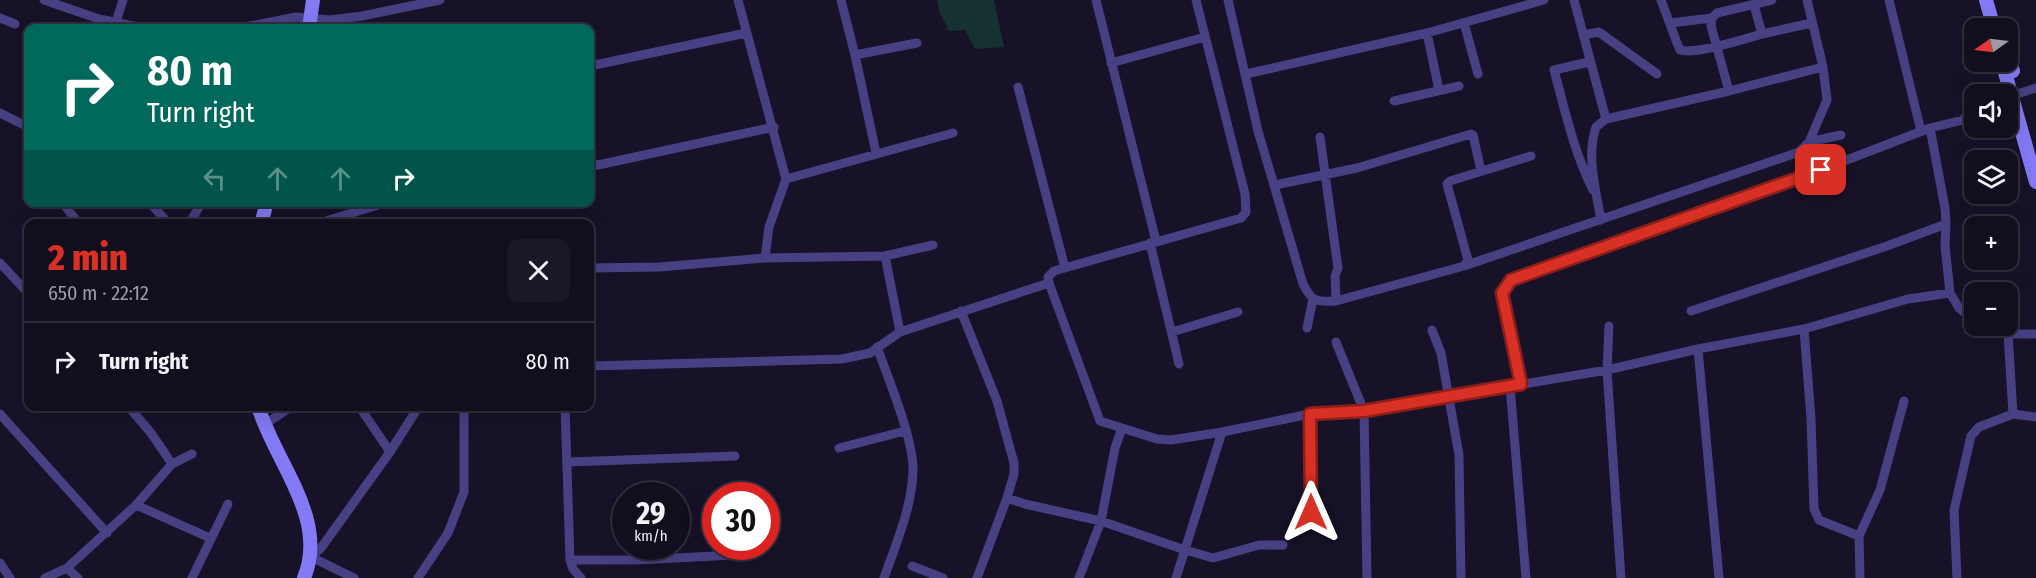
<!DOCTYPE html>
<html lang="en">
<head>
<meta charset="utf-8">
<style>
	body { margin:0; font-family:"Fira Sans Condensed",sans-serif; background:#1a1727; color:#f1f3f6; height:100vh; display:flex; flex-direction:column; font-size:22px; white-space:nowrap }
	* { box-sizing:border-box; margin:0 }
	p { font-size:20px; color:#9c9ca4 }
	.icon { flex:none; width:33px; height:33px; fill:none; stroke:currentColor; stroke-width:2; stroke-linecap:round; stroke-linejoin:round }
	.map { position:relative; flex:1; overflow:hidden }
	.panel { position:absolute; left:24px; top:219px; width:570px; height:192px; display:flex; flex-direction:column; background:#110e1e; border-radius:12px; box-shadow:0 6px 24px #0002,0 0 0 2px #302e3c }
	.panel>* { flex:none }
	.hud { position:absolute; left:24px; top:24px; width:570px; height:183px; border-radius:12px; box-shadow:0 6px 24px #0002,0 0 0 2px #302e3c; background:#00695c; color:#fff; overflow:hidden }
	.needle { width:39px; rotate:256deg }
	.tools { position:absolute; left:1964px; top:18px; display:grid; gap:12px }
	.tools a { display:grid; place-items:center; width:54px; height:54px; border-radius:12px; background:#110e1e; box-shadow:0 6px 24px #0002,0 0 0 2px #302e3c; font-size:30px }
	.speed { position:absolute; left:612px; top:482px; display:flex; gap:12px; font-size:30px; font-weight:700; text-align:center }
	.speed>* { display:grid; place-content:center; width:78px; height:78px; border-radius:50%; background:#110e1e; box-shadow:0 6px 24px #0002,0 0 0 2px #302e3c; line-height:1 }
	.speed small { font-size:15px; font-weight:400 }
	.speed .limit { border:9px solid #d22; background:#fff; color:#111 }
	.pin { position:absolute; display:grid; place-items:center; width:51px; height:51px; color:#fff; margin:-26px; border-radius:12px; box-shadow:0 3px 9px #0006 }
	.me { position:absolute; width:66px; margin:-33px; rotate:0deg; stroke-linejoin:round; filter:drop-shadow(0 0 4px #0008) }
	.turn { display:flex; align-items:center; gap:21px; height:126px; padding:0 24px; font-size:27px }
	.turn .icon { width:78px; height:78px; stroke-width:2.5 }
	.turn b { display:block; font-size:42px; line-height:51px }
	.lanes { display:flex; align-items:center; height:57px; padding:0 24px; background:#0003; justify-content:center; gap:30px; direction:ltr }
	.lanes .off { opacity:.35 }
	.round { display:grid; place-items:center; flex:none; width:63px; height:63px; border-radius:12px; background:#1a1727 }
	.headline { display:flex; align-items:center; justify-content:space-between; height:102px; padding:0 24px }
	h1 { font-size:36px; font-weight:800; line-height:45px; color:#d93025 }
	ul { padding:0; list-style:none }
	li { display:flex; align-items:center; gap:18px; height:78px; padding:0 24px; border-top:2px solid #302e3c }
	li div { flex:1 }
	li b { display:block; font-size:22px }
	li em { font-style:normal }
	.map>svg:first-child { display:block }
	.green { fill:#163132 }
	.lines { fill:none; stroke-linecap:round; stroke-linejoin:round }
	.street { stroke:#474184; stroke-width:9 }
	.secondary { stroke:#847af5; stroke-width:14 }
	.route-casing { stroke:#8d1f18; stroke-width:15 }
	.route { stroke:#d93025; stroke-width:10 }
</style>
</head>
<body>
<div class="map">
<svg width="2036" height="578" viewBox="0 0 2036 578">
	<rect width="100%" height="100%" fill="#171228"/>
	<path class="green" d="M937,0H994L1004,47L975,49L965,30L949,31L939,11Z"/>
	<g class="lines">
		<path class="street" d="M44,0L99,19L143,28
			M738,0L786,179L769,227L765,258
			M841,0L855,55L876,153
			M1096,0L1156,241
			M1228,0L1258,131L1303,284C1312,302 1317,302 1336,301L1464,266L1468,260L1447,184L1450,181L1531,156
			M1574,0L1606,119L1596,127C1586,156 1596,191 1601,220
			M1661,0L1677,43L1680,50C1695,55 1745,39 1762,34
			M1889,0L1921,131
			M1754,5L1762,34L1812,23
			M0,18L15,24
			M116,22L123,0
			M1464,23L1478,74
			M1670,23L1712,18
			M240,28L296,17L330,20L362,16L440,0
			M1427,33L1439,90
			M1583,35L1599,32L1657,74
			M855,55L917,43
			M1589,62L1554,70C1565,111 1574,152 1593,190
			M1111,63L1205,37
			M590,66L746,33
			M1246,74L1427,33L1544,0
			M1018,87L1065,268
			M1729,91L1711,26L1712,18L1717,13L1772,0
			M2020,93L2036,88
			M1394,101L1459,86
			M0,113L28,127
			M1606,119L1729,91L1823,67
			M1320,137L1338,268L1335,276L1336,301
			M1809,142L1841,135
			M590,164L598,165L774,127
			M786,179L953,133
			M1275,185L1357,168L1471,134L1473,135L1481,171
			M62,202L79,224
			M149,202L169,224
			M189,224L202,202
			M316,224L388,202
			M1946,224L1945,245L1950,293
			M1150,243L1179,364
			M885,256L900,332
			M0,263L28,293
			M1464,266L1799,152L1809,142L1827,100L1823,67L1807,0
			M590,268L660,267L765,258L885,256L933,245
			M1049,283L1100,421L1122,428L1115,448L1101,521L1079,578
			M961,311L997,401L1014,463V474L1007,498L1025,504L1101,521L1185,550L1213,558L1259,545H1283
			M1691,311L1887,246L1946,224L1945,208L1930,128
			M1609,326L1607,370L1621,578
			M1984,326L2008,334H2036
			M1307,328L1313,299
			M1804,329L1811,419L1814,509L1819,520L1859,536
			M1432,330L1441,353L1459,455L1461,578
			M1172,332L1238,312
			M2008,334L2013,414L2036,417
			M1336,342L1364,411L1367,578
			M877,347C888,378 914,440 913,471C912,507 896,544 884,578
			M1698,349L1719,578
			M590,366L842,359L870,353L900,332L1049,283L1048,277L1054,271L1241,218L1246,212L1245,194L1196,0
			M1521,384L1502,293L1511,280L1779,186L1930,128L1963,120L1970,111L1974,109
			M1510,386L1526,578
			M128,406L151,433L172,464
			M359,406L390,452
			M565,406L570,560L573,569L581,578
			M0,414L107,533
			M1310,414L1311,512
			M264,425L292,406
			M1122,428L1157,439L1171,440L1222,432L1310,414L1364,411L1607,370L1698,349L1804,329L1908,299L1950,293L1959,308L1974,320
			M839,448L905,431
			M568,462L735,456
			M136,505L210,538
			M570,560H636L734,555
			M0,563L10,578
			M912,566L943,578
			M67,568L78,578
			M45,578L67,568L136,505L172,464L192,454
			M192,578L228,504
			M354,578L311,557L321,548L390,452L419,406
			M418,578L448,533L464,492V406
			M977,578L1007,498
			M1176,578L1222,432
			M1860,578L1859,536L1880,490L1904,401
			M1957,578L1954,510L1971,436L1979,427L2013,414"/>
		<path class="secondary" d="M1986,0L1994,28
			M309,28L313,0
			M2007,49L2013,71
			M2002,62L2036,182
			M261,224L267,202
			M258,406C274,461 329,518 304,578"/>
	</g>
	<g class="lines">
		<g class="route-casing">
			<path id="route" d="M1311,512L1310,414L1364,411L1521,384L1502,293L1511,280L1821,170"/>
		</g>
		<use href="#route" class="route"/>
	</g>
</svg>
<div class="tools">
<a><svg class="needle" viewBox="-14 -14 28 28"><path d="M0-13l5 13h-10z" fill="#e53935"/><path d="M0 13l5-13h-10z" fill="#9c9ca4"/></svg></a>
<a><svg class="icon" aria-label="sound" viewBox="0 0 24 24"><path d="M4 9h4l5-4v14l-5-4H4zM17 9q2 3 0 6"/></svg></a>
<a><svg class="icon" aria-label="layers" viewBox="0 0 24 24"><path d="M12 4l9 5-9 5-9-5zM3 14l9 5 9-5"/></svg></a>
<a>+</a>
<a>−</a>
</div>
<div class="speed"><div>29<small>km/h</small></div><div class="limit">30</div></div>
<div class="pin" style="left:1821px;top:170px;background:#d93025"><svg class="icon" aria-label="arrive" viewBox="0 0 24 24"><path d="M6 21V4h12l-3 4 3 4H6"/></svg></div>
<svg class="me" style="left:1311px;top:512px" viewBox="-20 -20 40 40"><path d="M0-17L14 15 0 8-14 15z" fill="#d93025" stroke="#fff" stroke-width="4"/></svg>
<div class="hud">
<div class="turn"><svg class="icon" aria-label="right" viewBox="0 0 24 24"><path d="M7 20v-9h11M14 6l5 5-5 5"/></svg><div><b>80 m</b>Turn right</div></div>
<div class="lanes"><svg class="icon off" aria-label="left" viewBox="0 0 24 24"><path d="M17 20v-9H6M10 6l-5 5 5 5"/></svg><svg class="icon off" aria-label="ahead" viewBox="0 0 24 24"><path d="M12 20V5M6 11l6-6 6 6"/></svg><svg class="icon off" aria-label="ahead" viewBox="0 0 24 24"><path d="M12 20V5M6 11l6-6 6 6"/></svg><svg class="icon" aria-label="right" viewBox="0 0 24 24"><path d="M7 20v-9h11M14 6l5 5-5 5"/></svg></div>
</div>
<section class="panel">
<div class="headline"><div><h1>2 min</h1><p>650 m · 22:12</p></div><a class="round"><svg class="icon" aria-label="close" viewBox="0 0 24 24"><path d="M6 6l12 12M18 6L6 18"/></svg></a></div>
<ul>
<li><svg class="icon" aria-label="right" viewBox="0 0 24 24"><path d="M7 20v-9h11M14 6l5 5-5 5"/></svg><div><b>Turn right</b></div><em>80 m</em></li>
</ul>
</section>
</div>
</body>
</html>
